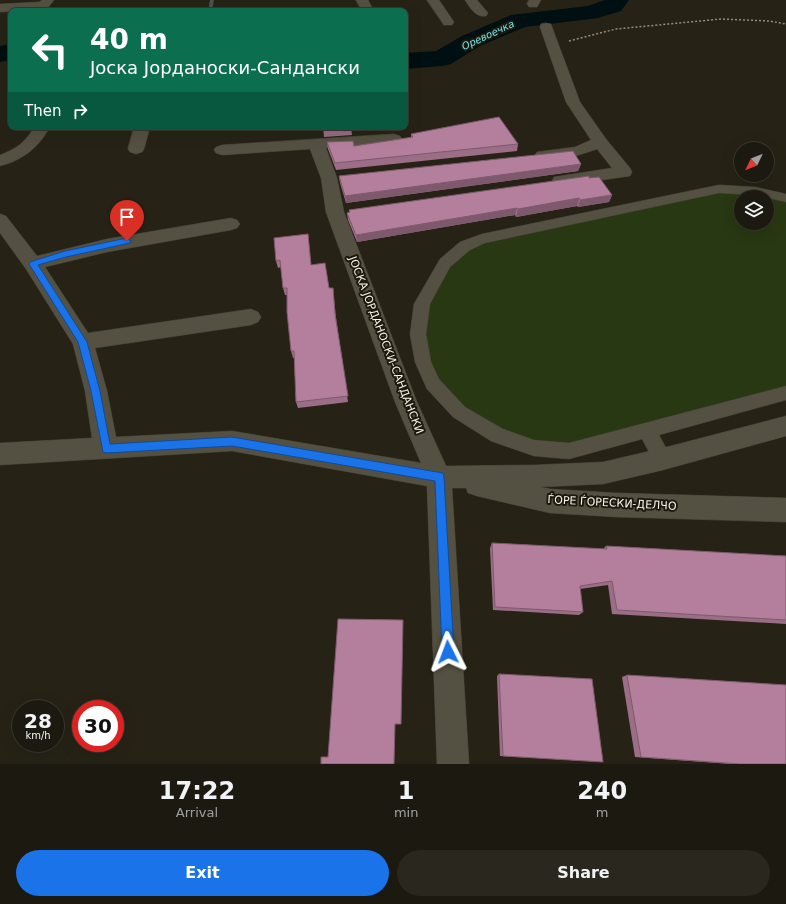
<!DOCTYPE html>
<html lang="en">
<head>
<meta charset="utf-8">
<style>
	body { margin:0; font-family:"DejaVu Sans",sans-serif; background:#29271e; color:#f1f3f6; height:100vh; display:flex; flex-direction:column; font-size:15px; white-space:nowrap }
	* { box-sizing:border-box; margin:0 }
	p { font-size:13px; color:#a0a19f }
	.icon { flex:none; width:22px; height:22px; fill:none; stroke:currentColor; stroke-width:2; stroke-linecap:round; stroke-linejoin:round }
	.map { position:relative; height:764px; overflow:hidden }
	.panel { display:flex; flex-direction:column; background:#1c1a10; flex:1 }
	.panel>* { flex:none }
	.top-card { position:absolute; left:8px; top:8px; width:400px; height:122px; border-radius:8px; box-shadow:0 4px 16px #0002,0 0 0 1px #3a3830; background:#0b6e4f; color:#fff; overflow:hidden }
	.needle { width:26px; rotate:227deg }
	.fabs { position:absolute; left:734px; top:142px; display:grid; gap:8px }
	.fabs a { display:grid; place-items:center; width:40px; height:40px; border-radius:50%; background:#1c1a10; box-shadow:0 4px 16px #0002,0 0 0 1px #3a3830; font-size:20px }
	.speed { position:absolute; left:12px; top:700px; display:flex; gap:8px; font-size:20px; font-weight:700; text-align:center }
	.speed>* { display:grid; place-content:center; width:52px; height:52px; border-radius:50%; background:#1c1a10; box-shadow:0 4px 16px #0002,0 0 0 1px #3a3830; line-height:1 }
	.speed small { font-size:10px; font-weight:400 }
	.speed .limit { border:6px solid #d22; background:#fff; color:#111 }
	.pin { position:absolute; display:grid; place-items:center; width:34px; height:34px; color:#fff; margin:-41px -17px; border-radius:50% 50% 50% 0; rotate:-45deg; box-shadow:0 0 4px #0007 }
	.pin .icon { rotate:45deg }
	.me { position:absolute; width:44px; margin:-22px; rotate:357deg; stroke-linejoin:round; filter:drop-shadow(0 0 3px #0008) }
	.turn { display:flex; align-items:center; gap:14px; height:84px; padding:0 16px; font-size:18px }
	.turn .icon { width:52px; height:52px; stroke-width:2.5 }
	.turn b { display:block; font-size:28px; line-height:34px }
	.then { display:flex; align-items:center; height:38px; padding:0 16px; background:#0003; gap:8px; font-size:15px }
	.eta { display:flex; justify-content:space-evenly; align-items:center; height:68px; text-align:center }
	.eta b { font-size:24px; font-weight:600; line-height:28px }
	.action { display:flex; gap:8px; margin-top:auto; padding:8px 16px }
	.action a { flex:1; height:46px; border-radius:24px; background:#1a73e8; color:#fff; font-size:16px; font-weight:600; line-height:46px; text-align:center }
	.action a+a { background:#29271e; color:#f1f3f6 }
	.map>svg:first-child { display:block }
	.green { fill:#283812; fill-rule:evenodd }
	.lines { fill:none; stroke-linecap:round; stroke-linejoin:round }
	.stream { fill:#495352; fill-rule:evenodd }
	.river { fill:#000f11; fill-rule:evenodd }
	.pedestrian-casing { stroke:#413f35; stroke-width:1 }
	.minor-casing { stroke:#413f35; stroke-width:1 }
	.path { stroke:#908d82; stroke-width:1.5; stroke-dasharray:2 2; stroke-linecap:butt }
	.pedestrian { fill:#555142; fill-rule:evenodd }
	.minor { fill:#555142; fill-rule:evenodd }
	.wall { fill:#9b6d86 }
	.shaded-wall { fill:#7e596d }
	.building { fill:#b47f9c; stroke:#7e596d }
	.route { fill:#1a73e8; stroke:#114b97 }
	.labels { text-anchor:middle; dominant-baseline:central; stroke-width:4; stroke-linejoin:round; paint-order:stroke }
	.far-water-label { font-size:10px; font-style:italic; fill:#6fe3ef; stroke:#1d190c }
	.street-label { font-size:11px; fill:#f4f2e9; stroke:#1d190c }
</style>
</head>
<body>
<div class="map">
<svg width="786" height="764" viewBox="0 0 786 764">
	<rect width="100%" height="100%" fill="#262316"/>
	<path class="green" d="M719,189L786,198V393L570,451L534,448L459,412L423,362L422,304L465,246ZM741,197H767V223H741Z"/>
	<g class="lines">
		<path class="stream" d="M210,0H214L212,11H208Z"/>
		<path class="river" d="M605,0H629L621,11L598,18L525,27L480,46L451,64L442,66L405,69V53L436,51L462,36L511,15L588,6Z
			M11,44V60L0,62V46Z"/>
		<g class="pedestrian-casing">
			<path id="pedestrian" d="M719,185L755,187L786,194V202L755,195L719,193L485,243L470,250L450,267L430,304L426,334L431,362L439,379L465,407L503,429L534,440L569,443L786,386V400L659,435L672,459L670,465L663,467L656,465L642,439L569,459L534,456L491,441L453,417L427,389L415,362L410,334L414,304L440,259L460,242L482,234Z"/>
		</g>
		<g class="minor-casing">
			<path id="minor" d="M42,0H54L47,9L43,10L0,12V4L39,2Z
				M356,0H368L374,11H362Z
				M427,0H439L454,22L452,25H444Z
				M465,0H477L488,13L486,16C476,18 470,8 465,0Z
				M529,0H541L537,7H529L527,4Z
				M546,23L551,24L552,27L580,102L606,139L630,168L632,172L630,176L560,186L554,185L552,181L554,177L612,168L597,149C581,155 554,163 537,158L535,155L537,152L575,147L591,140L566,102L540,27L541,24Z
				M34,127H50C38,148 23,160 0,166V155C16,149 26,142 34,127Z
				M134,127H150L144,149L142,152L136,154L130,152L128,149Z
				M394,134L400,136L402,139L400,142L326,148L337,178L344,212L417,402L446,466L535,465L603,462L663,448L786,416V436L663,470L603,484L540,487L550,489L617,493L786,498V522L617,517L550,513L477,496L468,493L466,488H452L469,764H437L427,486L232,451L0,465V443L92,438L85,391L73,344L26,269L0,233V214L6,216L37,256L107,239L231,218L237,220L240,224L237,228L231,230L107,252L45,267L88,333L251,309L258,312L261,317L258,322L251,325L95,348L107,391L116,437L232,431L421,463L395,402L326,212L321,178L310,149L222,155L216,153L214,150L216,147L222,145Z"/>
		</g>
		<path class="path" d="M569,41L616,29L721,19L769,21L786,24"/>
		<use href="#pedestrian" class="pedestrian"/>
		<use href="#minor" class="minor"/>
	</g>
	<path class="wall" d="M323,127H351L352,135L324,137Z
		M411,134L518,144L517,151L336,170L328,149L327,142L354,146L411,138Z
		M581,164L578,171L346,203L340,183L339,176Z
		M589,178L612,195L609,202L578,207L577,206L516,217L515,215L357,242L348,220L347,213L350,212L349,210Z
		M308,234L311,265L329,288H333L336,318L348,402L298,408L296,402L294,358H293L291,351L287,295H285L283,288L281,267L278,268L276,261Z
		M492,543L603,549L606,546L786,556V624L612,614L608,585L580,589L583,612L579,615L493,610L490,548Z
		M499,674L603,762L500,756L497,676Z
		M627,675L786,764H731L635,757L622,677Z"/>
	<path class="shaded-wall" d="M581,164L578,171L346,203L345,196Z
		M612,195L609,202L578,207L580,200Z
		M579,198L577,206L516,217L518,209Z
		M517,208L515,215L357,242L356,235Z"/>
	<path class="building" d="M499,117L518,144L335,163L327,142L353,141L354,146L413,137L411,134Z
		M323,127H351V128L323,130Z
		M573,151L581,164L345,196L339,176Z
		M589,176V178L599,177L612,195L580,200L579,198L518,209L517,208L356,235L347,213L350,212L349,210Z
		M308,234L311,265L325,263L329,288H333L335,314L348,396L296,402L294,351H291L287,312V288H283L280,260L276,261L274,238Z
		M492,543L607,549L606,546L786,556V620L617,610L612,581L580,586L583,612L495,607Z
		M338,619L403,620L401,724H395L394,764H321V757H328Z
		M499,674L592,679L603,762L503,756Z
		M627,675L786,685V764H740L641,757Z"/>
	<path class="route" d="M127,238L131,241L130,243L66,257L38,265L87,342L100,391L110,444L232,437L443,473L444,477L454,652L452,657L448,658L444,657L442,652L435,481L232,446L106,453L103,452L91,391L78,342L29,264L30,262L65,251Z"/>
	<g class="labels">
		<g class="far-water-label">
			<text transform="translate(488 35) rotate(-25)">Оревоечка</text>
		</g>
		<g class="street-label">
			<text transform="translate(386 345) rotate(69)">ЈОСКА ЈОРДАНОСКИ-САНДАНСКИ</text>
			<text transform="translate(612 503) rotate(3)">ЃОРЕ ЃОРЕСКИ-ДЕЛЧО</text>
		</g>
	</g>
</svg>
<div class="fabs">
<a><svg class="needle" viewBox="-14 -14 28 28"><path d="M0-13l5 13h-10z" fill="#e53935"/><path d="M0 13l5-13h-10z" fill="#a0a19f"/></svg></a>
<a><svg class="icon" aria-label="layers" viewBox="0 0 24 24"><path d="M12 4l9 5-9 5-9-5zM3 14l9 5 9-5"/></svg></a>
</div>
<div class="speed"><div>28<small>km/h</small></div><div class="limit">30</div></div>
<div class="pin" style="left:127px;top:241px;background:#d93025"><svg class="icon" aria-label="arrive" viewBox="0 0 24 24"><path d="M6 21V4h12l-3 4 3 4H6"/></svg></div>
<svg class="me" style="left:448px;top:652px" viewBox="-20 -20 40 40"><path d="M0-17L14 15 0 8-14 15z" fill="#1a73e8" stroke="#fff" stroke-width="4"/></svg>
<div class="top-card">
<div class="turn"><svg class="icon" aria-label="left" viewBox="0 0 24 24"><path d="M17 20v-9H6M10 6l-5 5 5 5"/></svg><div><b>40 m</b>Јоска Јорданоски-Сандански</div></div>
<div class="then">Then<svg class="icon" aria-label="right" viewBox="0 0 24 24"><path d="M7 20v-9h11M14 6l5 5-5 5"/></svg></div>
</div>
</div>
<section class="panel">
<div class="eta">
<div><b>17:22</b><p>Arrival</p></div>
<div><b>1</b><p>min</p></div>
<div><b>240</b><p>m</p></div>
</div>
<div class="action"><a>Exit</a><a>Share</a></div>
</section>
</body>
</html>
